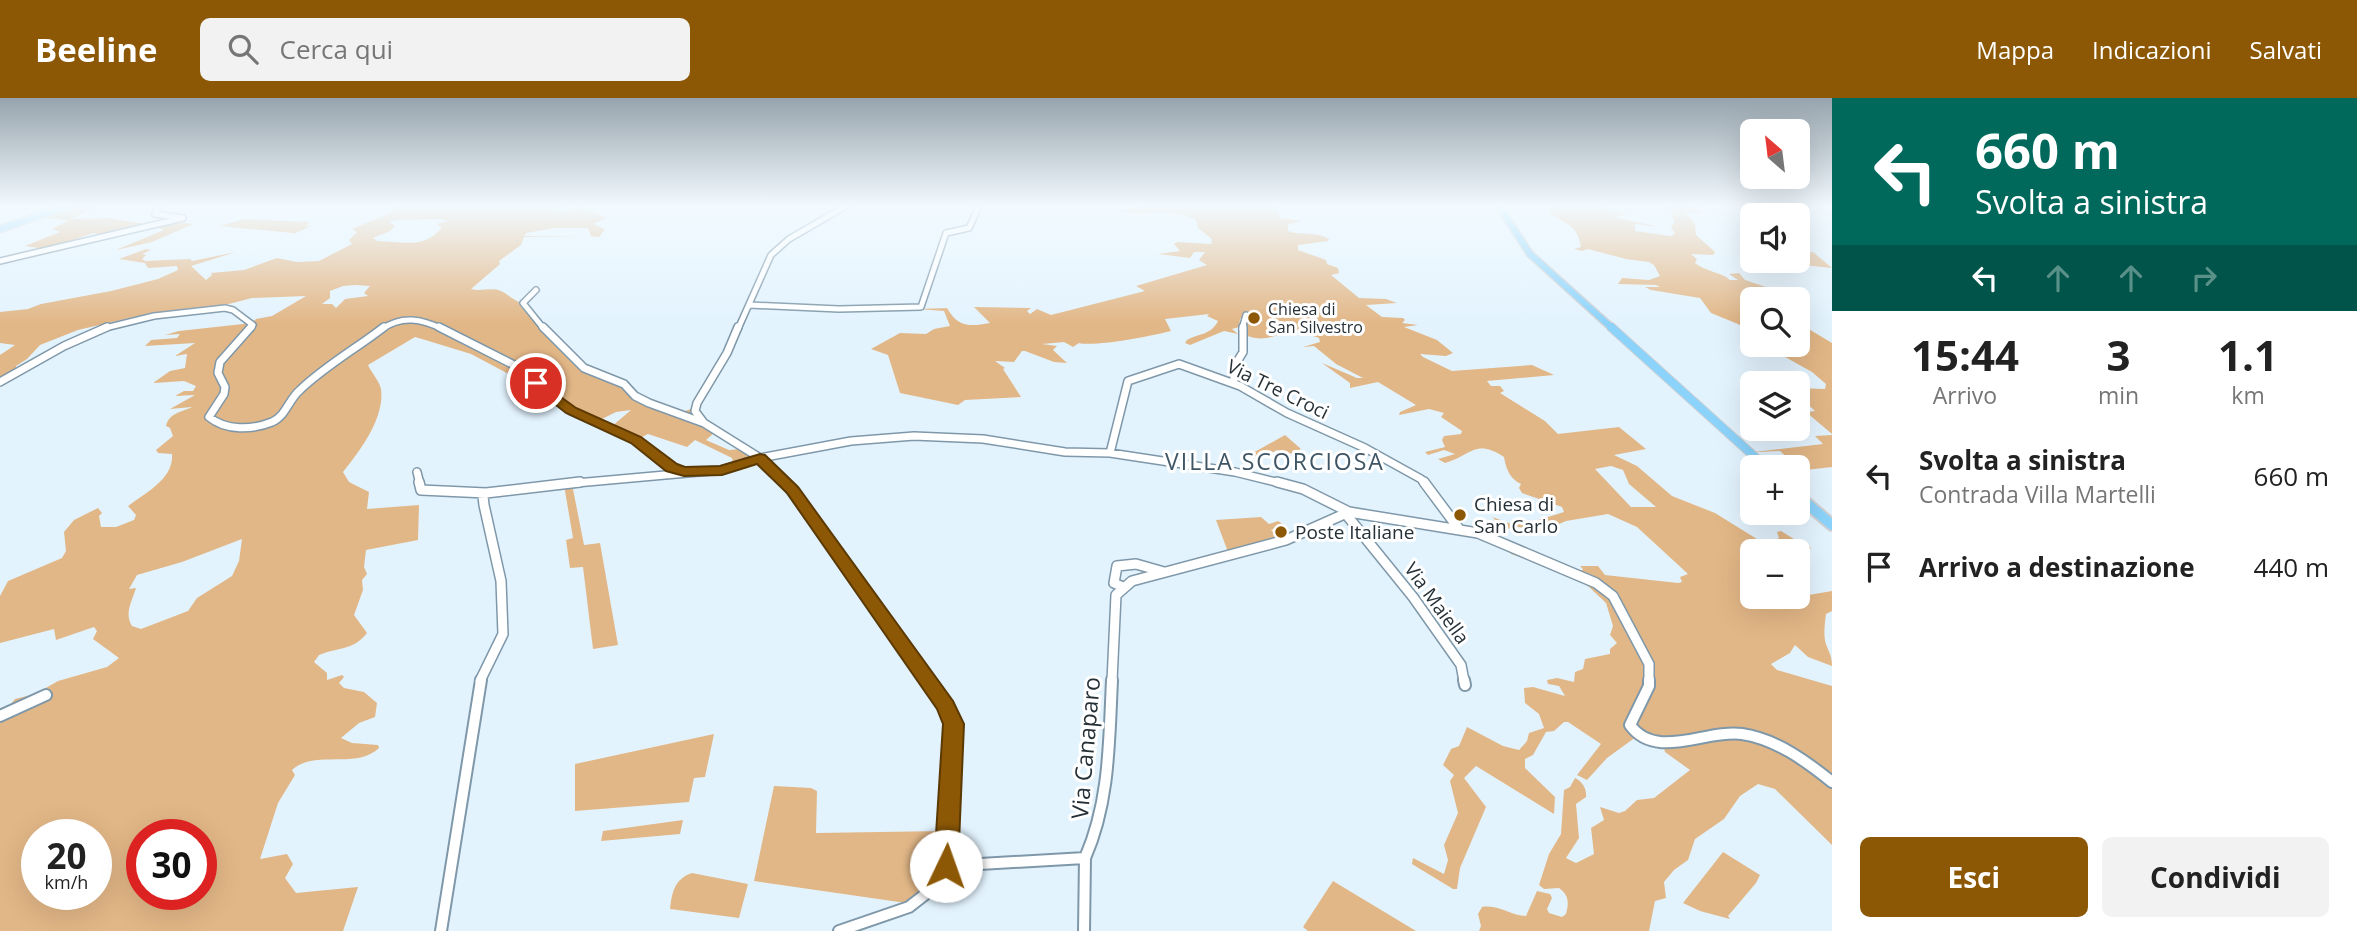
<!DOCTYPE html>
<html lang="it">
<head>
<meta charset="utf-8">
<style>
	body { margin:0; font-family:"Open Sans",sans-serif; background:#f2f2f2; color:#222; height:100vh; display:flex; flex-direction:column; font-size:26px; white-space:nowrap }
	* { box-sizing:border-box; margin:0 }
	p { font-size:23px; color:#767676 }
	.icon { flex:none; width:38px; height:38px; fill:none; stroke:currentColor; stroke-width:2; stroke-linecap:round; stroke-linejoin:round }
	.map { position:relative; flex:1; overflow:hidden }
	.side { display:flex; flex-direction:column; background:#fff; width:525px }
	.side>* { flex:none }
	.hud { background:#00695c; color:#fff; overflow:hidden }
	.needle { width:46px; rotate:332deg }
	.tools { position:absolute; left:1740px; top:21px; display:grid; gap:14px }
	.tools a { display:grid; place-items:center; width:70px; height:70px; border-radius:10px; background:#fff; box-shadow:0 7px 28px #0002; font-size:35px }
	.speed { position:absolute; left:21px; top:721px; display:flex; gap:14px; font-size:35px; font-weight:700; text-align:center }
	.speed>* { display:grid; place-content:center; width:91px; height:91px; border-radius:50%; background:#fff; box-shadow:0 7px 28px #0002; line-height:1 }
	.speed small { font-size:18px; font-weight:400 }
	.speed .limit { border:10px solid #d22; background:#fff; color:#111 }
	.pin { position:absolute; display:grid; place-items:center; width:60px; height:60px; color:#fff; margin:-30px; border:4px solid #fff; border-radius:50%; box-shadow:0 2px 7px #0007 }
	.me { position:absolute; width:77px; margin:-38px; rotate:3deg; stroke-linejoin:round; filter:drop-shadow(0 0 5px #0008) }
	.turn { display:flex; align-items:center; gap:24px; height:147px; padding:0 28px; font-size:32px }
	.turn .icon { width:91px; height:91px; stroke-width:2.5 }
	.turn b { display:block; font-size:49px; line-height:60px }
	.lanes { display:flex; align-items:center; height:66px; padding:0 28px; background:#0003; justify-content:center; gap:35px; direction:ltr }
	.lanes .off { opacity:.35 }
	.eta { display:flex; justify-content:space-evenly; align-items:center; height:119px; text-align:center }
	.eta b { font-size:42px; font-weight:700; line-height:49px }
	.primary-button { display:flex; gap:14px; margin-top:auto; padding:14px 28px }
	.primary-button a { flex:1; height:80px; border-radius:10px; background:#8c5805; color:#fff; font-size:28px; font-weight:700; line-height:80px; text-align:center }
	.primary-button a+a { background:#f2f2f2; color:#222 }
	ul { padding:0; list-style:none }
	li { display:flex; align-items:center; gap:21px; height:91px; padding:0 28px }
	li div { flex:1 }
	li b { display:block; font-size:26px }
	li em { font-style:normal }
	header { display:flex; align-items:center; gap:42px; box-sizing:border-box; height:98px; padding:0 35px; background:#8c5805; color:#fff }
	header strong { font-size:33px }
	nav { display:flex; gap:38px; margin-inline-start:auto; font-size:24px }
	.search { width:490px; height:63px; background:#f2f2f2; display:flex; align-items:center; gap:18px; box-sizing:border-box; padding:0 24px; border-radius:10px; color:#767676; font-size:26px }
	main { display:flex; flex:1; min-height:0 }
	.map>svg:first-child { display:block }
	.green { fill:#e2b787; fill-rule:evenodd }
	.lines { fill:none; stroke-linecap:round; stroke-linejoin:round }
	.minor-far3-casing { stroke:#7f98a9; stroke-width:8 }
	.minor-far2-casing { stroke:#7f98a9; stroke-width:10 }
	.minor-far1-casing { stroke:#7f98a9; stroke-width:12 }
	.minor-casing { stroke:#7f98a9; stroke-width:14 }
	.major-far2-casing { stroke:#cfd1d3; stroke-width:9 }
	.major-far1-casing { stroke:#cfd1d3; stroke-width:10 }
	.major-casing { stroke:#cfd1d3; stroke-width:14 }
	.minor-far3 { stroke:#fff; stroke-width:5 }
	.minor-far2 { stroke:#fff; stroke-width:7 }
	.minor-far1 { stroke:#fff; stroke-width:9 }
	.minor { stroke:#fff; stroke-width:10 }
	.major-far2 { stroke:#8cd3fb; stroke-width:6 }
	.major-far1 { stroke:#8cd3fb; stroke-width:8 }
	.major { stroke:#8cd3fb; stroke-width:10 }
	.route { fill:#8c5805; stroke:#5b3903; stroke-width:2 }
	.poi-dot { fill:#8c5805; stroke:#fff; stroke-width:2.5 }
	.labels { text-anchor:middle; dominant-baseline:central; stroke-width:6; stroke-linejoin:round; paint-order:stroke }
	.far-poi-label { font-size:16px; fill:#253037; stroke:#fff; text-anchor:start }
	.street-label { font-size:19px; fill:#253037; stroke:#fff }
	.poi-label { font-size:19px; fill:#253037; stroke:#fff; text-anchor:start }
	.quarter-label { font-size:23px; letter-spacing:2px; fill:#3e5565; stroke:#fff }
	.near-street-label { font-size:23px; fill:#253037; stroke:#fff }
</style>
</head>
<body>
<header>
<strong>Beeline</strong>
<div class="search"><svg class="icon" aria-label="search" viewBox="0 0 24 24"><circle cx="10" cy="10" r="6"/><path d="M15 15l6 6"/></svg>Cerca qui</div>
<nav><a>Mappa</a><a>Indicazioni</a><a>Salvati</a></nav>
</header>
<main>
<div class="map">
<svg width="1832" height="833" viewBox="0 0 1832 833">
	<rect width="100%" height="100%" fill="#e3f3fe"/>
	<path class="green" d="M69,108H98L71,121L109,120L156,128L175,124L193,126L152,144L116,152L164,132L154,128L111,138L93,135L46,151L25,148L60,134L52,131L69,122L36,119Z
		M396,108H565L556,112L560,114L582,109L607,120L593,126L605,131L599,139L591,138L588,130H554L526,135L524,138L586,139H524L521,147L499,163L500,166L471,191C481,194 491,189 501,193C509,197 513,202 522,205L568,258L619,284L634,298L682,314L694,310L714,335L706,342L729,352L741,351L751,357V361L733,366L732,360L695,342L687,349L648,336L638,341L611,329L631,312L616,314L598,323L570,310L544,290L539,293L528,290L518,281L471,256L422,241L415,239L368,267C371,274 380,284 381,291C385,320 360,353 343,374L349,384L369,394L367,411L419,407L418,442L366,452L364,469L367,476L362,482L363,492L354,517L367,535C353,553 338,549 319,557L314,564L327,575V582L342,577L344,579L339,585L344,590L364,594L377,605L375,619L359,625L341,640L352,645L378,647L379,650C356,672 315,651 292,672L295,677L278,705L260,761L287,756L293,766L285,780L296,795L358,789L343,833H0V619L15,601L35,596L58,583L107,569L119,560L93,541L97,533L94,529L56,542L54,531L0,545V498L8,483L62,460L66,453L64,434L74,422L98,410L102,415L99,418L101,429H116L134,422L136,417L128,408C145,395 174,381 172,356L158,355L156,352L173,338L170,330L166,328C169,315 182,314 192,309L170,311L195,297L175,298L184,293H193L196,288L184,283L153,285L170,273L185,270L187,256L175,258L195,245L145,248L151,242L177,240L180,236L165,237L179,233L252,225L256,221L272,218L306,198L252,200L209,211L134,219L78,232L40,247L27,261L16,268V272L0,282V257L15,247L0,245V214L28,211L41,206L111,193L158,181L178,172L177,168L148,170L145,165L119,161L146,151L151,152L142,156L146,157L142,161L145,163L190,161L192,163L236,154L191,168L206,182L212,177L211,175L244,172L277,160L297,164L319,163L352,146L349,142L357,134L352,131L388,116ZM440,121L448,123L436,126L442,129C425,151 405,144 377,143L373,140L390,133L395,128L389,124L395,122ZM355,187L370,188L364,195L368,198L345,201L336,210L332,206H322L330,200V193L343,188ZM242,441L239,463L232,478L197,500L188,513L141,531L132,528C124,515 132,504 136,490L129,491L137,477L182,464ZM37,737H96V796H37ZM142,737H201V796H142Z
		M1143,108H1276L1280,120L1303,123L1288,126V133C1301,138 1316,133 1329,141L1328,143L1298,147V152L1326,162L1327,166L1338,170L1339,175L1331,177L1359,200L1386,201L1397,205L1366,207L1382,219L1403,220L1405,222L1402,225L1418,227L1404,229L1437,242L1453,255L1446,258L1420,256L1423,259L1452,273L1532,267L1554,277L1487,283L1491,288H1500L1504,293L1500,295L1545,323L1558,336L1619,329L1646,351L1614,357L1637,368L1672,398L1715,415L1765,446L1779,440L1777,434L1781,433L1802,446L1809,447L1811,451H1808L1792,445L1778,451L1781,453H1752V499H1797L1832,493V513L1826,516C1825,524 1823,538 1826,546C1829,555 1832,557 1832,568L1808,559L1795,547L1790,555L1771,566L1777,572L1832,588V682L1760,638L1664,644L1633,628L1652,583L1622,508L1593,480V477L1580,474L1583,471L1580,468H1598L1605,477L1678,485L1682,484L1680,479L1688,476L1637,429L1608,416L1566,423L1543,433L1519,429L1506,431L1492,419L1517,428L1516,424L1535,423L1564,414L1562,409L1522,395L1519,390L1521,386C1510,381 1506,371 1504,359C1475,340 1471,358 1445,365L1438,361L1455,356L1444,352L1428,357L1425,354L1445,349L1442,342L1444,338L1461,336L1462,333L1441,319L1444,315L1429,311L1399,317L1400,314L1416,307L1378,284L1350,290V285L1322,265L1357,280H1363L1336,266L1314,248L1303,249L1320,244L1319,240L1278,226L1274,227L1280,236C1265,242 1258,242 1242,236L1248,219L1263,223L1260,219L1247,215L1240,221L1239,229L1232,231L1238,236L1224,233L1190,247L1185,245L1187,242C1200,235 1211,237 1218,223L1207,218L1209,216L1165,221L1171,233C1152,238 1095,249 1079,245L1073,249L1064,244L1042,246L1057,248L1053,252L1067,265L1054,264L1025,253H1022L1014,264L995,263L1005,270L1003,271L1021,299L965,302L958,307L900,295L888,257L871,251L900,235L926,236L934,231L950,228L944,213L917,211L947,210C958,229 969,229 990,225L974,209L1031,210L1027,213L1030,216L1037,211L1051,217L1145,193L1136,188L1207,167L1199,162L1205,154H1194L1190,160L1159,156L1180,153L1174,146L1177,144L1211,146L1212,141L1198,130L1196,122C1169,108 1146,120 1118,113ZM1611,368L1623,372L1629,386L1656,409H1631L1595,371Z
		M1552,108H1599L1627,117L1615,118L1617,120L1660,129L1635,126V133L1671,138L1675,136L1671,129L1675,123L1671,118L1674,116L1666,108L1700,109L1703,115L1685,114L1695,126L1696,137L1715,154L1713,157L1691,156L1697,161L1695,165C1706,174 1722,174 1730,182H1738L1729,176L1739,175L1745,182L1769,190L1755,189L1770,201H1752V236L1738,226L1711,215L1700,200L1651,192L1645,189H1660L1656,187L1618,186L1622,180L1649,182L1660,178L1654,167L1649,164L1626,161L1588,151L1582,153L1574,151L1581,149C1578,128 1568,127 1549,115Z
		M244,121L310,124L305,129L314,127L291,137L294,135L220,128Z
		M1797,154H1813L1832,170L1763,163H1797Z
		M1797,224L1832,245V336L1806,314L1815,313L1797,296V290L1825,291L1826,286L1812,274L1764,247H1797Z
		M1285,337L1301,351L1287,357L1277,352L1260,361L1251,356Z
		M1832,337V369L1797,373V369H1769L1766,366L1791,363L1780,353L1753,354L1823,346L1815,338Z
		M572,386L584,447L600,445L618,547L593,551L583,469L570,470L566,442L573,440L564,387Z
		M1261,419L1269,426L1278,423L1284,427L1271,432L1281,441L1228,454L1216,422Z
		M1507,451L1597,487L1615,507L1647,571L1645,586L1634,608L1636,639L1607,660L1587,682L1577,677L1601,646L1568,624H1564L1554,633L1546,634L1533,657L1525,661V670L1555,699L1554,716L1476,668L1464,680L1486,709L1460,770L1457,791H1453L1412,766L1413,760L1444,776L1448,762L1444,747L1458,715L1450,683L1454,677L1443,667L1451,651L1459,648L1467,629L1503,648L1519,652L1527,643L1529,635L1544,630L1539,616L1525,605L1524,590L1533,589L1565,598L1559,588L1548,586L1547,582L1557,580L1574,584L1575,574L1583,571L1585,561L1610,556V551L1617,545L1610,537L1613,528L1606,505L1588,488L1573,478L1511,456Z
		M714,636L705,679L694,680L689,704L575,713V666Z
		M1743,638L1786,654L1832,686V747L1775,691L1758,686L1740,698L1724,721L1695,741L1688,762L1674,772L1664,784L1666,800L1655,803L1649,833H1479L1481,828L1478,816L1482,809C1499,806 1511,818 1526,818L1537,793L1550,796L1552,800L1547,811L1549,815L1562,819L1566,816C1569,805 1569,797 1559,790L1544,791L1539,787L1549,756L1561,736L1564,692L1570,689L1575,680C1582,683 1587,691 1586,699L1576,706L1579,740L1566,760L1576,765L1594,756L1591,730L1604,722L1600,709L1619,715L1625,713L1637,702L1654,700L1690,672L1665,654L1664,650Z
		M774,688L811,690L817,693L816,735L943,733C940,766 936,787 906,805L754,783Z
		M683,722L680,736L601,743L603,733Z
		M1723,754L1760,777L1756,785L1728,818L1730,821L1700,813L1683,805Z
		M692,775L748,786L739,820L670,811C672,795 674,781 692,775Z
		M1333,783L1416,833H1308L1303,829Z"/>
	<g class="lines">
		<g class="minor-far3-casing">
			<path id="minor-far3" d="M0,163L183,120L155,116L158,108
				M536,192L523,205L544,231
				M750,207L839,211L921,209L946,135L969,130L979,108
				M101,231L154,218L225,210L233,212L253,227L249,231
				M382,231C402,217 422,221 442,231
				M738,231L771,157L789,141L846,108
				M1242,231L1246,217"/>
		</g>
		<g class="minor-far2-casing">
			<path id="minor-far2" d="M251,229L220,264L218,275L225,289L224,296L209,319C226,333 252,332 272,324C286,318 289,301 300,292C325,268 357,250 384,229
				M439,229L516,268L571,313L636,342L671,370L681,373
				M543,229L584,270L624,286L635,298L649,305L704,325L760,360L787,386
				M0,284L64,248L107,229
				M1234,285V269L1243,254V229
				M704,325L695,313L697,305L727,255L738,229
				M1110,355L1128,283L1179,266L1240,288L1287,315L1365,350L1421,381L1425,386
				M417,374L420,386
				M565,386L721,372L760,360L851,343L914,338L983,341L1065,354L1110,355L1235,374L1284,386"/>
		</g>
		<g class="minor-far1-casing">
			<path id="minor-far1" d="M419,384L421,392L486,395L580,384
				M785,384L928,583
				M1277,384L1303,391L1349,414
				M1424,384L1459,431
				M1345,415L1413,499L1461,567L1464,583
				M1123,489L1114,485L1117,468L1136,466L1164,474
				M480,583L503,536L501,483L484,407L483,398L486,395
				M1112,583L1116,497L1132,483L1286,442L1349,414L1478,435L1596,485L1613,498L1649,566V583"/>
		</g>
		<g class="minor-casing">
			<path id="minor" d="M1464,582L1465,587
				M1649,582V588L1630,627C1656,663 1706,631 1742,636C1776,641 1806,663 1832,684
				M0,618L46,597
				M946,768L1085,760C1110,703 1109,643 1112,582
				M441,833L481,582
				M839,833L909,809L927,795L946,768L954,626L927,582
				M1084,833L1085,760"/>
		</g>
		<g class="major-far2-casing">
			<path id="major-far2" d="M1499,108L1530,156L1613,231
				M0,131L67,108"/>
		</g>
		<g class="major-far1-casing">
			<path id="major-far1" d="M1611,229L1766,369"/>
		</g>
		<g class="major-casing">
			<path id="major" d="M1797,397L1832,427"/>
		</g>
		<use href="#minor-far3" class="minor-far3"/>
		<use href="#minor-far2" class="minor-far2"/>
		<use href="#minor-far1" class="minor-far1"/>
		<use href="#minor" class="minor"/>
		<use href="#major-far2" class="major-far2"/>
		<use href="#major-far1" class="major-far1"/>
		<use href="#major" class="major"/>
	</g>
	<linearGradient id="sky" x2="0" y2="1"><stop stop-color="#97a4ad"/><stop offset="0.48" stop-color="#f2faff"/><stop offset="1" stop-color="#f2faff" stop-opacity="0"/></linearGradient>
	<rect width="1832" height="225" fill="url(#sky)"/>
	<path class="route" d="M536,281L576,310L641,339L677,366L685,369L720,368L760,356L765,357L798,389L953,603L964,626L958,768L954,776L946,779L938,776L934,768L943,626L937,611L787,395L757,366L722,377L684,378L666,373L631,345L566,315L532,288L530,285Z"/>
	<g class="poi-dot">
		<circle cx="1254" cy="220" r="7"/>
		<circle cx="1460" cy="417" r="7"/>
		<circle cx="1281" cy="434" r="7"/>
	</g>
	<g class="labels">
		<g class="far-poi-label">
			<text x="1268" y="211">Chiesa di<tspan x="1268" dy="18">San Silvestro</tspan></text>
		</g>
		<g class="street-label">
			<text transform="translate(1278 291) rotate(26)">Via Tre Croci</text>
			<text transform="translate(1437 505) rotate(54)">Via Maiella</text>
		</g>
		<g class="poi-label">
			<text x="1474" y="406">Chiesa di<tspan x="1474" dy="22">San Carlo</tspan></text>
			<text x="1295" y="434">Poste Italiane</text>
		</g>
		<g class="quarter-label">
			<text x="1275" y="363">VILLA SCORCIOSA</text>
		</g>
		<g class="near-street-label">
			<text transform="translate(1085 650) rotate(-85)">Via Canaparo</text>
		</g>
	</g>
</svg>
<div class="tools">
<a><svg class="needle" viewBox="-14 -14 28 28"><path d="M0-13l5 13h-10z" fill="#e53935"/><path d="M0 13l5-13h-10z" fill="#767676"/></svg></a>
<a><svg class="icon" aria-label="sound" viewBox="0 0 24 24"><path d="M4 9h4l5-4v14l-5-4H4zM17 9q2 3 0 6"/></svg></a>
<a><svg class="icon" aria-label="search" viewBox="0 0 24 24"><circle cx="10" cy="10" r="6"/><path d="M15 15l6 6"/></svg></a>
<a><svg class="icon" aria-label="layers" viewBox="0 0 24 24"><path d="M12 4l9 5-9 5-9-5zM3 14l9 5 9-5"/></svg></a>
<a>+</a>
<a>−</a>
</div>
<div class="speed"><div>20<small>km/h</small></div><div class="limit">30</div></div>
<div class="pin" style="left:536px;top:285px;background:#d93025"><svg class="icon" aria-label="arrive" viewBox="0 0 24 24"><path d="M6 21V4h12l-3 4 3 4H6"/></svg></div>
<svg class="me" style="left:946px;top:768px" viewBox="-20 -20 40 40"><circle r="19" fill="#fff"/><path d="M0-13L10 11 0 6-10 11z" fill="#8c5805"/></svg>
</div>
<section class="side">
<div class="hud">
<div class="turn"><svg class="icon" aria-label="left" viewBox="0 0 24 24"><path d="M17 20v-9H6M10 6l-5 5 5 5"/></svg><div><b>660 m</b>Svolta a sinistra</div></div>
<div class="lanes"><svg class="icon" aria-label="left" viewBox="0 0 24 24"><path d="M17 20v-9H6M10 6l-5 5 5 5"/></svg><svg class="icon off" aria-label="ahead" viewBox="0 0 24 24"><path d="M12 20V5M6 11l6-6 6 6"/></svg><svg class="icon off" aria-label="ahead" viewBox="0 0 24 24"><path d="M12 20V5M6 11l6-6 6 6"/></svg><svg class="icon off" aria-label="right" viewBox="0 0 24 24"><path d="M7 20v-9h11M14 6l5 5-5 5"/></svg></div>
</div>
<div class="eta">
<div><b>15:44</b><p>Arrivo</p></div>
<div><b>3</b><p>min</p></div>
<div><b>1.1</b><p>km</p></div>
</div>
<ul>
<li><svg class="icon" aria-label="left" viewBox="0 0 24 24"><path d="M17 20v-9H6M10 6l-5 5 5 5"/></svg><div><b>Svolta a sinistra</b><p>Contrada Villa Martelli</p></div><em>660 m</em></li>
<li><svg class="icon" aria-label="arrive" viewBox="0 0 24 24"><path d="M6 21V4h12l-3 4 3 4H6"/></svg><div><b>Arrivo a destinazione</b></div><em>440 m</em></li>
</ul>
<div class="primary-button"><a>Esci</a><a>Condividi</a></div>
</section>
</main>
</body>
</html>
